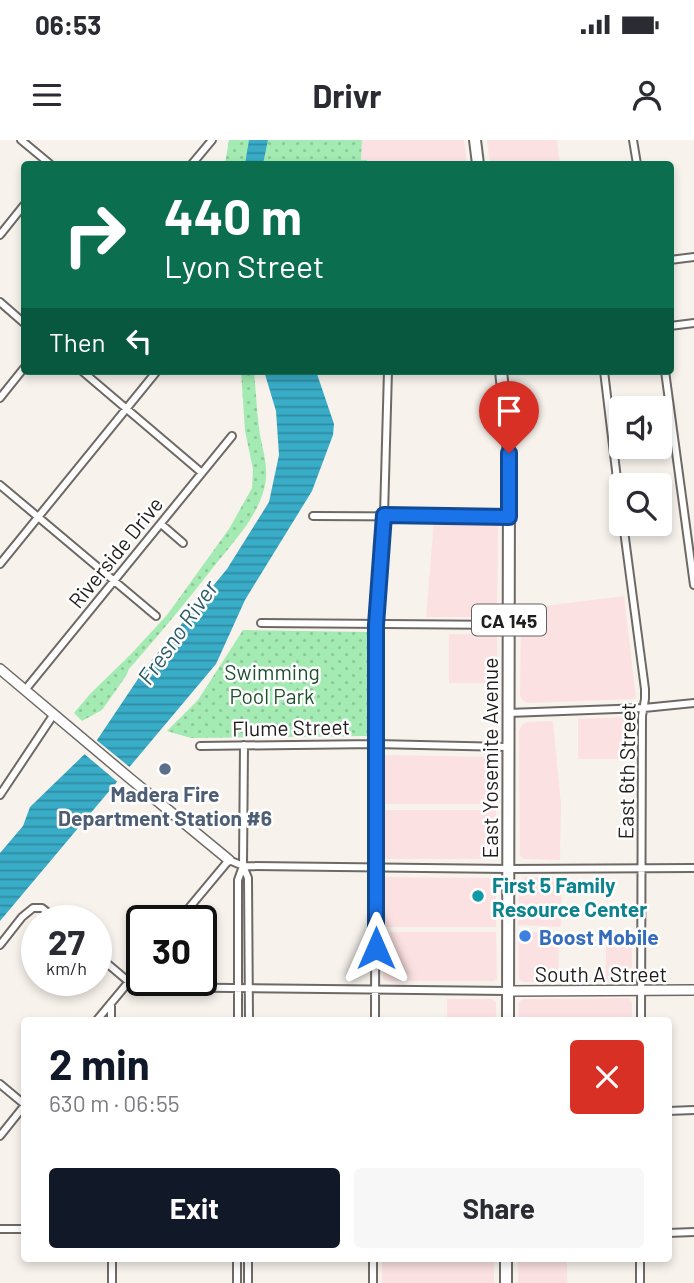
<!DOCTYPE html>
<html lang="en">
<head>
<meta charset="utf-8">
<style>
	body { margin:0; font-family:Barlow,sans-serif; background:#f7f7f7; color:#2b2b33; height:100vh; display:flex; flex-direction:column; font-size:26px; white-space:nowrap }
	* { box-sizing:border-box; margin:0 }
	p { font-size:23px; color:#7c7c81 }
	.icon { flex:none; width:38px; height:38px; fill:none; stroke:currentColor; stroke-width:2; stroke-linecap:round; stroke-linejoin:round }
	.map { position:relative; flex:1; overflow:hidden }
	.side { position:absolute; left:21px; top:877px; width:651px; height:245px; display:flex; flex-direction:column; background:#fff; border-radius:7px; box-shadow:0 4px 10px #0003 }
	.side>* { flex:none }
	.banner { position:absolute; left:21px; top:21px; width:653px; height:214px; border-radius:7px; box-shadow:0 4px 10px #0003; background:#0b6e4f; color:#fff; overflow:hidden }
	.tools { position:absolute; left:609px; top:256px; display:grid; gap:14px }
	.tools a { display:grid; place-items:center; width:63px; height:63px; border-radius:7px; background:#fff; box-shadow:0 4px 10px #0003; font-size:35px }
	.speed { position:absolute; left:21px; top:765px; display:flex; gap:14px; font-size:35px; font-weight:700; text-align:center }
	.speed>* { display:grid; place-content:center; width:91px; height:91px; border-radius:50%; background:#fff; box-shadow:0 4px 10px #0003; line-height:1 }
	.speed small { font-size:18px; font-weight:400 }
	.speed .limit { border:4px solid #111; border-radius:10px; background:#fff; color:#111 }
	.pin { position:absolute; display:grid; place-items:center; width:60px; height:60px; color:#fff; margin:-72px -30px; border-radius:50% 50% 50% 0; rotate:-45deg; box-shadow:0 0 7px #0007 }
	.pin .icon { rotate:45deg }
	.me { position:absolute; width:77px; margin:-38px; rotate:0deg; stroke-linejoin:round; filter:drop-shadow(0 0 5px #0008) }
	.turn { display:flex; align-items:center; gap:24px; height:147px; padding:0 28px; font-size:32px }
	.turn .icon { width:91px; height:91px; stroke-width:2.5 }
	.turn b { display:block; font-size:49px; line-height:60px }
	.then { display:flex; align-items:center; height:66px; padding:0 28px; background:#0003; gap:14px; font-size:26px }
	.round { display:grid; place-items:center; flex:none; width:74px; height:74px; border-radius:7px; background:#f7f7f7 }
	.summary { display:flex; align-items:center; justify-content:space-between; height:119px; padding:0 28px }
	h1 { font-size:42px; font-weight:700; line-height:52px; color:#111827 }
	.button { display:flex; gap:14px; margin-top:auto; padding:14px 28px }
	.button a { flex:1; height:80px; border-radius:7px; background:#111827; color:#fff; font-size:28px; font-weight:700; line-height:80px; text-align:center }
	.button a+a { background:#f7f7f7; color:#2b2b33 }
	.status { display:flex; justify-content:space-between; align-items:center; height:49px; padding:0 35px; background:#fff; direction:ltr }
	.status svg { height:19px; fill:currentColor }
	header { display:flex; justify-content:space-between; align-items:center; height:91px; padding:0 28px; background:#fff; font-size:32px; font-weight:700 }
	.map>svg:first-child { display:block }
	.commercial { fill:#fce1e2 }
	.green { fill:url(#green-dots) }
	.water { fill:url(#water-rules) }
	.pier { fill:#f7f2ec }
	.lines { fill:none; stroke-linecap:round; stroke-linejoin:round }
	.street-casing { stroke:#6e6965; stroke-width:10 }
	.secondary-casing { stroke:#6e6965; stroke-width:12 }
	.primary-casing { stroke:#6e6965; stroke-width:14 }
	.street { stroke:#fff; stroke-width:6 }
	.secondary { stroke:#fff; stroke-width:9 }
	.primary { stroke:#fff; stroke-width:10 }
	.route-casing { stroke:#114b97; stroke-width:18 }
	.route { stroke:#1a73e8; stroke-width:12 }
	.service-dot { fill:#5c6f8a; stroke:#fff; stroke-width:2.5 }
	.culture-dot { fill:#0f9aa8; stroke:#fff; stroke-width:2.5 }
	.shop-dot { fill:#3f7fe0; stroke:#fff; stroke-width:2.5 }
	.labels { text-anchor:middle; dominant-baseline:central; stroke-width:5; stroke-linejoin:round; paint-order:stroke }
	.shield { fill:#fff; stroke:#636260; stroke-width:2 }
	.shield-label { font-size:19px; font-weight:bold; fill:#201e1c }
	.street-label { font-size:21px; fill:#201e1c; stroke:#fff }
	.park-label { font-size:21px; fill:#1e512d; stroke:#fff }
	.service-label { font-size:21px; font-weight:bold; fill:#4e5e75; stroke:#fff }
	.culture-label { font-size:21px; font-weight:bold; fill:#0d838f; stroke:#fff; text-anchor:start }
	.shop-label { font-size:21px; font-weight:bold; fill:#366cbe; stroke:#fff; text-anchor:start }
	.water-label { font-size:23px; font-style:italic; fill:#2d5c69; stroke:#fff }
</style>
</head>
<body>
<div class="status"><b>06:53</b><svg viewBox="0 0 49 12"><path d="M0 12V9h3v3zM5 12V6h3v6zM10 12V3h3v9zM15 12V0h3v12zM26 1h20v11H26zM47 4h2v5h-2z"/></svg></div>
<header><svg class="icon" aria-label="menu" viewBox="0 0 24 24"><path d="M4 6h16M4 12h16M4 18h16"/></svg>Drivr<svg class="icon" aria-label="person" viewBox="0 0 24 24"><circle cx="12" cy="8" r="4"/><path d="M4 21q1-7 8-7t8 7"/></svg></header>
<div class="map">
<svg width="694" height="1143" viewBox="0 0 694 1143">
	<defs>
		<pattern id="green-dots" width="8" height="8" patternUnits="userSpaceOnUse" patternTransform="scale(1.75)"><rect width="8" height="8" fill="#a4eab3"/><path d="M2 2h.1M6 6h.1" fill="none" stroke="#8dc899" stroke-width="1.8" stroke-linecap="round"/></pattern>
		<pattern id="water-rules" width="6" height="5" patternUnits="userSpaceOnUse" patternTransform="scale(1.75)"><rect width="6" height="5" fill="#39acc7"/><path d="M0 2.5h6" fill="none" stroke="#308ba1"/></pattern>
	</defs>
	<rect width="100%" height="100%" fill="#f7f2ec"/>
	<path class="commercial" d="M362,0H464L467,24H367V20H361Z
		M487,0H557L560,24H490Z
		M434,381H494L498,384L497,473L493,477H426Z
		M624,456L636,558L633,559L528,563L523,561L520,556L521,469Z
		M449,494L494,495L497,497V543H449Z
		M629,577L633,580V619H578V579Z
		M553,581L561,665L560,720L524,719L520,715L519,590L522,585L527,582Z
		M385,615L492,617L496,621V664H383V618Z
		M383,670H496V716L493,719H386L383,716Z
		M385,737L490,738L496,742V787H383V739Z
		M525,737H562L561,787L518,785L519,744L521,740Z
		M383,792H496L497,839L494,841H386L383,839Z
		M518,792H559L558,842H522L519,839Z
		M606,793H632V838L629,841L606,842Z
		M629,858L632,862V880H519V862L523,859Z
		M447,859H492L496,862V880H447Z
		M382,1118H494V1143H382Z
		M518,1118H567V1143H518Z"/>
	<path class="green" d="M229,0H362L361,20H367V24H225Z
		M241,231H254C256,252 257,275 260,295C263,310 267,323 266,338C263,371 235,400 215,425C187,461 159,495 129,529L126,536L102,570L82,581L74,573L90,554L131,514L167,475L229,389L252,348L253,329L245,291Z
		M243,490L368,492V596L191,598L167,591L198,560Z"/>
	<path class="water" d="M249,0H268L263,24H245Z
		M264,231H316L334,284L333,295L312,351L245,460L216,524L0,781V713L23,686L30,667L93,606L146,527L227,429L269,362L279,315L276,271Z"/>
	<path class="pier" d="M94,598L132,629L120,644L82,612Z"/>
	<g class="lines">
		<g class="street-casing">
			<path id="street" d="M21,0L50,24
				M633,0L637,24
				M192,24L212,0
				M0,95L24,65
				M670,120L694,117
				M0,162L24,183
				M670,186L694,183
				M82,231L202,333
				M604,231L621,372
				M665,231L694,445
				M0,258L24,228
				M0,345L156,476
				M313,376L509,377
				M623,383L645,549V559L642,576L641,880
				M161,384L183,403
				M0,424L157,231
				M261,483L509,485
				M25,550L232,296
				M508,573L644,568L694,563
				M200,606L376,604L508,607
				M0,655L54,574
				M243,726L248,738L249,880
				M179,780L229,720L243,726L508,729L694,728
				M0,805L22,777L33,768H42L57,780
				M96,814L135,847L508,851
				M111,863V880
				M97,880L142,826
				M238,880V740L243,726L244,605
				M375,880L376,485L384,375L388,231
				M0,944L24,964
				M668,971L694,970
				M0,996L24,966
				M0,1089H24
				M668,1093L694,1092
				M112,1118V1143
				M248,1118V1143
				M640,1118V1143
				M237,1143V1118
				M373,1143V1118"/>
		</g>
		<g class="secondary-casing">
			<path id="secondary" d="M0,529L127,636L229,720
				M508,851L694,850"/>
		</g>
		<g class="primary-casing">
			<path id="primary" d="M475,0L478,24
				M501,231L508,297L509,329L508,880
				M506,1143V1118"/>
		</g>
		<use href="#street" class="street"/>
		<use href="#secondary" class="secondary"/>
		<use href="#primary" class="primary"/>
	</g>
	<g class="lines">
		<g class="route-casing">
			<path id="route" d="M376,808V485L384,375L509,377V313"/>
		</g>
		<use href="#route" class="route"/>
	</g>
	<circle class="service-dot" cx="165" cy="629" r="7"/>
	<circle class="culture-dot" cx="478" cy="756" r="7"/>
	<circle class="shop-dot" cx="525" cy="796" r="7"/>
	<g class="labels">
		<rect class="shield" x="472" y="464.5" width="74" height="31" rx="5"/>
		<g class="shield-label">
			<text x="509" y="480">CA 145</text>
		</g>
		<g class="street-label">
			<text transform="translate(115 412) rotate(-51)">Riverside Drive</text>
			<text transform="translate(291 587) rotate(-1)">Flume Street</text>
			<text transform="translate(489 618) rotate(-90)">East Yosemite Avenue</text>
			<text transform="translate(626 631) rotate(-89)">East 6th Street</text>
			<text x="601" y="833">South A Street</text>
		</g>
		<g class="park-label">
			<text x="272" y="531">Swimming<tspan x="272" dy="24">Pool Park</tspan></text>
		</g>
		<g class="service-label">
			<text x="165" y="653">Madera Fire<tspan x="165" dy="24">Department Station #6</tspan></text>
		</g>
		<g class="culture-label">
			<text x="492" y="744">First 5 Family<tspan x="492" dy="24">Resource Center</tspan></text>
		</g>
		<g class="shop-label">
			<text x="539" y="796">Boost Mobile</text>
		</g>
		<g class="water-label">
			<text transform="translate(177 492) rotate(-55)">Fresno River</text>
		</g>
	</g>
</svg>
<div class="tools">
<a><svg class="icon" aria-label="sound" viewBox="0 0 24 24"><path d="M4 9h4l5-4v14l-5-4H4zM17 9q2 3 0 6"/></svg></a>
<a><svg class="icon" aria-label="search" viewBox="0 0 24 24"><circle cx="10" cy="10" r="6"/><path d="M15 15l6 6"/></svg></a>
</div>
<div class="speed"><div>27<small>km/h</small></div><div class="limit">30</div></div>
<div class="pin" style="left:509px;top:313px;background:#d93025"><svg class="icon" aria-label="arrive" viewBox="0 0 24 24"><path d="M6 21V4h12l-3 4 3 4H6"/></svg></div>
<svg class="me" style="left:376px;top:808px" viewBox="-20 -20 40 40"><path d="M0-17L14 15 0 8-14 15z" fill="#1a73e8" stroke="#fff" stroke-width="4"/></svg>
<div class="banner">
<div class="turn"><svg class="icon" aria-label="right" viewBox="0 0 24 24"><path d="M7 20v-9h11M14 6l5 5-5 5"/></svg><div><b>440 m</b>Lyon Street</div></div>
<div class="then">Then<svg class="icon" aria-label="left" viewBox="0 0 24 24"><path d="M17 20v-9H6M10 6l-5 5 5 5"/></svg></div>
</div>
<section class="side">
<div class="summary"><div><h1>2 min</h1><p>630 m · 06:55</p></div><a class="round" style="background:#d93025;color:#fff"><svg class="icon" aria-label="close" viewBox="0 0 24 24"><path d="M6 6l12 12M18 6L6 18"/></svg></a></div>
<div class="button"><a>Exit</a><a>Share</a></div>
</section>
</div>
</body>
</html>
